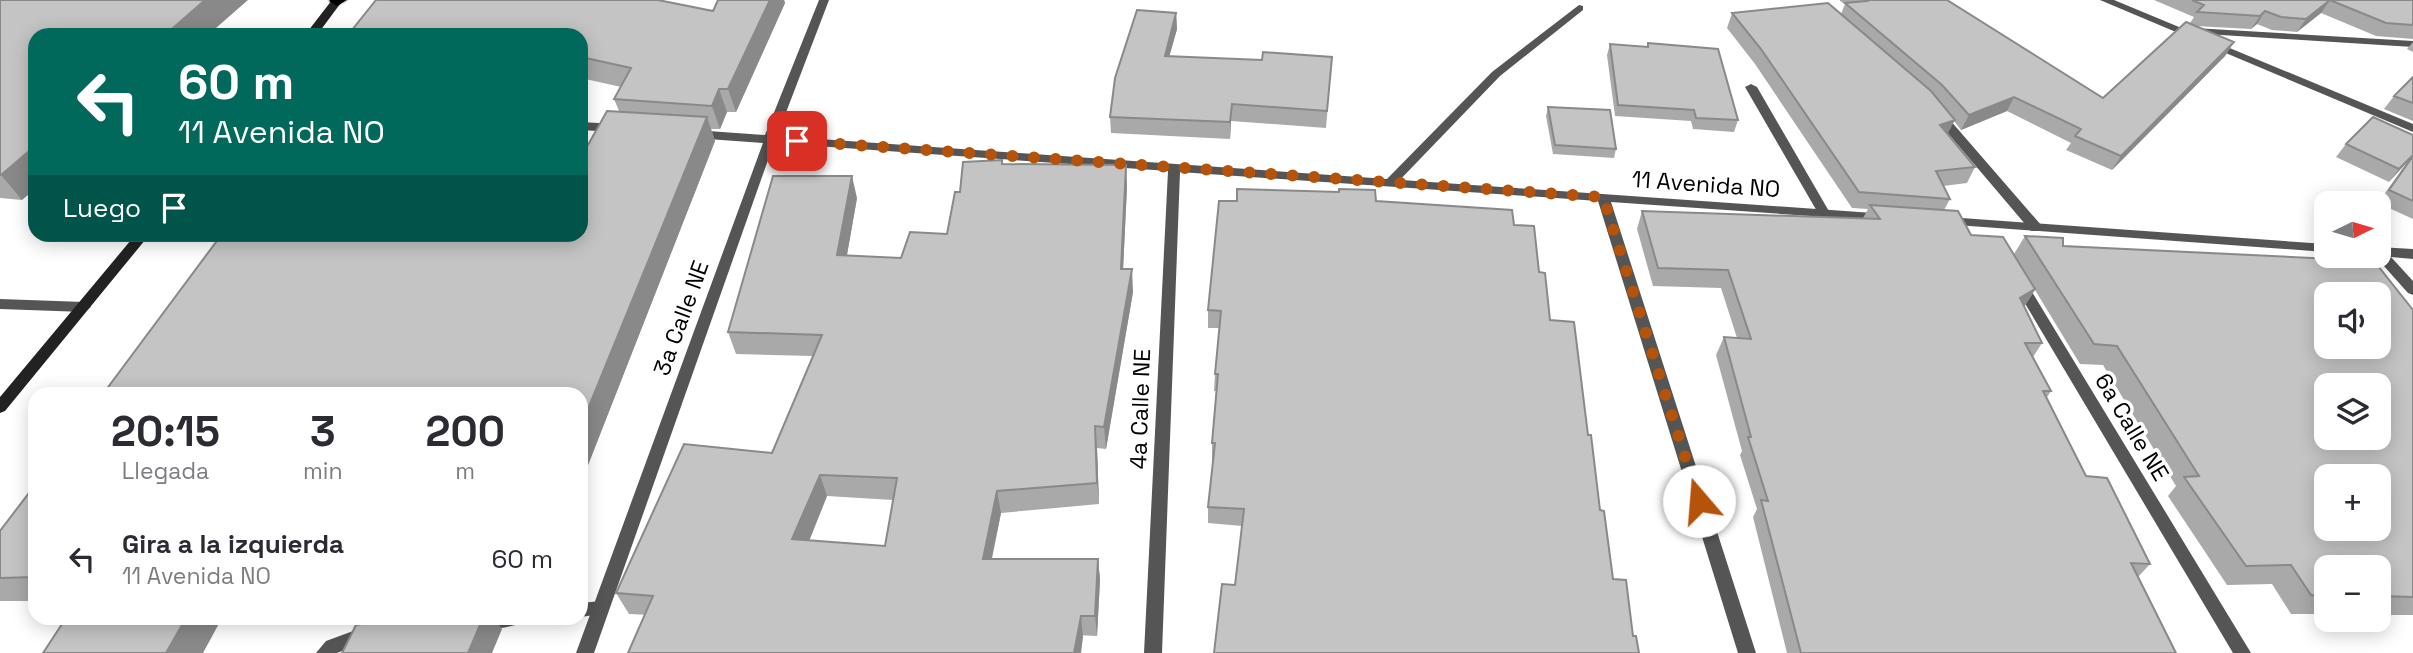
<!DOCTYPE html>
<html lang="es">
<head>
<meta charset="utf-8">
<style>
	body { margin:0; font-family:"Space Grotesk",sans-serif; background:#f2f2f3; color:#2b2b33; height:100vh; display:flex; flex-direction:column; font-size:26px; white-space:nowrap }
	* { box-sizing:border-box; margin:0 }
	p { font-size:23px; color:#7c7c81 }
	.icon { flex:none; width:38px; height:38px; fill:none; stroke:currentColor; stroke-width:2; stroke-linecap:round; stroke-linejoin:round }
	.map { position:relative; flex:1; overflow:hidden }
	.panel { position:absolute; left:28px; top:387px; width:560px; height:238px; display:flex; flex-direction:column; background:#fff; border-radius:21px; box-shadow:0 4px 18px #0003 }
	.panel>* { flex:none }
	.hud { position:absolute; left:28px; top:28px; width:560px; height:214px; border-radius:21px; box-shadow:0 4px 18px #0003; background:#00695c; color:#fff; overflow:hidden }
	.needle { width:46px; rotate:85deg }
	.tools { position:absolute; left:2314px; top:191px; display:grid; gap:14px }
	.tools a { display:grid; place-items:center; width:77px; height:77px; border-radius:14px; background:#fff; box-shadow:0 4px 18px #0003; font-size:35px }
	.pin { position:absolute; display:grid; place-items:center; width:60px; height:60px; color:#fff; margin:-30px; border-radius:14px; box-shadow:0 4px 10px #0006 }
	.me { position:absolute; width:77px; margin:-38px; rotate:342deg; stroke-linejoin:round; filter:drop-shadow(0 0 5px #0008) }
	.turn { display:flex; align-items:center; gap:24px; height:147px; padding:0 35px; font-size:32px }
	.turn .icon { width:91px; height:91px; stroke-width:2.5 }
	.turn b { display:block; font-size:49px; line-height:60px }
	.then { display:flex; align-items:center; height:66px; padding:0 35px; background:#0003; gap:14px; font-size:26px }
	.eta { display:flex; justify-content:space-evenly; align-items:center; height:119px; text-align:center }
	.eta b { font-size:42px; font-weight:600; line-height:49px }
	ul { padding:0; list-style:none }
	li { display:flex; align-items:center; gap:21px; height:105px; padding:0 35px }
	li div { flex:1 }
	li b { display:block; font-size:26px }
	li em { font-style:normal }
	.map>svg:first-child { display:block }
	.lines { fill:none; stroke-linecap:round; stroke-linejoin:round }
	.highway-casing { stroke:#dbdbdb; stroke-width:3 }
	.lane { fill:#555; fill-rule:evenodd }
	.street { fill:#555; fill-rule:evenodd }
	.secondary { fill:#222; fill-rule:evenodd }
	.highway { fill:#000; fill-rule:evenodd }
	.wall { fill:#a9a9a9; fill-rule:evenodd }
	.shaded-wall { fill:#898989 }
	.building { fill:#c4c4c4; stroke:#898989; stroke-width:2; fill-rule:evenodd }
	.route { stroke:#b45309; stroke-width:12; stroke-dasharray:0 21.6 }
	.labels { text-anchor:middle; dominant-baseline:central; stroke-width:7; stroke-linejoin:round; paint-order:stroke }
	.street-label { font-size:23px; fill:#000; stroke:#fff }
</style>
</head>
<body>
<div class="map">
<svg width="2413" height="653" viewBox="0 0 2413 653">
	<rect width="100%" height="100%" fill="#fff"/>
	<g class="lines">
		<g class="highway-casing">
			<path id="highway" d="M347,0L337,6L329,1L330,0Z"/>
		</g>
		<path class="lane" d="M1579,5L1583,6V10L1500,76L1394,186H1386L1384,183L1386,180L1492,72Z
			M2194,28L2413,41V47L2190,33L2189,31Z
			M1751,84L1757,87L1830,213L1829,216H1819L1818,213L1745,87Z
			M1939,111L1943,112L2041,225L2042,228L2041,231H2031L1935,118L1933,115Z
			M601,601L607,603L609,608L607,613L581,617V603Z
			M472,618H523L521,623C508,628 485,632 472,627L469,622Z
			M364,627L370,630L373,635L370,640L337,653H316L326,641Z"/>
		<path class="street" d="M819,0H829L777,136L1887,214L1888,217L1882,221L1611,202L1756,653H1738L1598,201L1180,172L1162,653H1144L1168,171L774,143L594,653H576L763,143L694,138L688,134L694,130L765,135Z
			M2100,0H2114L2413,124V132Z
			M581,122L615,124L621,128L615,132L581,130Z
			M1948,217L2326,244V252L1943,224L1942,221Z
			M2378,247L2413,249V259L2391,257L2413,281V295L2408,293L2375,256H2378Z
			M2021,280L2026,282L2251,653H2233L2014,285Z
			M0,299L84,302L91,307L84,312L0,309Z"/>
		<path class="secondary" d="M332,0H343L317,35H305Z
			M136,234H150L5,411L0,413V397Z"/>
		<use href="#highway" class="highway"/>
	</g>
	<path class="wall" d="M0,0L22,200L0,198Z
		M718,0H784L785,3L736,112H727L720,129H711L715,141L581,483V394L588,145L619,111L614,99L621,87L581,78V35L713,11Z
		M1840,0H1947L2103,98L2190,23L2194,17L2154,0H2413V39L2376,36L2321,13L2297,32L2272,30L2257,24L2251,29L2195,26L2234,42L2225,56L2112,170L2066,150L2071,143L2007,111L1961,130L1954,121L1947,134L1975,167L1967,183L1943,186L1950,199L1944,210L1971,235L2014,254L2025,236L2063,246L2413,310V615H2378V567H2326V614H2291L2272,584L2227,585L2168,496L2176,486L2103,365L2080,364L2035,290L2024,307L2042,343L2033,357L2051,391L2047,397L2086,476L2150,564L2138,577L2176,653H1787L1753,517L1757,509L1740,455L1742,451L1716,355L1724,337L1737,338L1721,288L1653,286L1637,229L1642,211L1863,218L1868,209L1852,208L1755,64L1727,28L1732,13L1841,14L1845,4L1840,1Z
		M1176,13L1177,29L1169,56L1262,60L1332,57L1326,128L1231,121L1230,139L1111,133L1110,117Z
		M2413,42V52L2407,49Z
		M1648,43L1738,120L1734,132L1693,129L1691,121L1615,116L1607,55L1610,44L1647,47Z
		M2413,77V121L2384,109L2394,96Z
		M1548,107L1616,149L1614,158L1553,154L1546,116Z
		M2413,135V219L2378,203L2407,162L2389,182L2336,157L2346,144Z
		M1002,164L1126,165L1127,187L1123,269L1133,292L1106,449L1097,448L1099,504L1001,513L992,559H1098L1100,580L1097,636L629,614L616,593L772,453L813,356L736,354L728,332L857,198L847,255L901,258L947,234L960,192ZM827,496L893,500L885,546L809,541Z
		M1375,190L1235,585L1242,526L1208,523V507L1213,460H1212V443L1216,391H1214L1215,374L1219,328H1208V310L1339,192Z
		M35,485V601H0V531Z"/>
	<path class="shaded-wall" d="M205,0H248L208,35H165Z
		M770,0H784L785,3L736,112L728,89Z
		M2330,0L2321,13L2297,32L2306,19Z
		M2265,11L2257,24L2251,29L2260,16Z
		M1176,13L1177,29L1165,72V56Z
		M2234,42L2225,56L2112,170L2121,156Z
		M719,89L727,112L720,129L712,106Z
		M2014,97L2007,111L1961,130L1969,115Z
		M1232,104L1231,121L1230,139V122Z
		M707,117L715,141L581,483V426Z
		M1955,120L1947,135L1940,125Z
		M35,146V189L22,200L1,175Z
		M2413,155L2407,162L2389,182L2399,169Z
		M1126,165L1127,187L1122,291L1121,269Z
		M852,176L857,198L843,277L837,255Z
		M1132,269L1133,292L1106,449L1104,427Z
		M2035,289L2024,307L2020,298Z
		M1095,426L1097,448L1099,504L1097,483Z
		M820,475L827,496L801,561L792,539Z
		M997,491L1001,513L987,580L983,559Z
		M1098,559L1100,580L1097,636L1095,616Z
		M1081,616L1083,637L1081,653H1074Z
		M186,618H222L203,653H166Z
		M483,618H494L502,629L492,653H468Z"/>
	<path class="building" d="M0,0H205L165,35H35V146L1,175H0Z
		M376,0H658L713,11L718,0H770L728,89H719L712,106L614,99L631,68L581,57V35H348Z
		M1864,0H1947L2103,98L2186,22L2234,42L2121,156L2075,136L2081,129L2014,97L1969,115L1942,85L1845,3L1866,1Z
		M2192,0H2413V25L2386,23L2330,0L2306,19L2281,17L2265,11L2260,16L2197,12L2204,5Z
		M1828,3L1931,91L1955,120L1940,125L1975,167L1936,171L1950,199L1859,192L1761,49L1732,13Z
		M1137,10L1176,13L1165,56L1262,60L1263,52L1332,57L1327,111L1232,104L1230,122L1110,117L1115,78Z
		M1648,43L1718,49L1738,120L1696,118L1694,110L1618,105L1610,44L1648,47Z
		M2413,77V103L2394,96Z
		M1548,107L1610,110L1616,149L1555,145Z
		M607,111L707,117L581,426V394H103L222,234H581V145H588Z
		M2373,117L2413,135V155L2399,169L2346,144Z
		M2413,156V201L2389,190Z
		M1002,160V164L1126,165L1121,269H1132L1104,427L1095,426L1097,483L997,491L983,559H1098L1095,616H1081L1074,653H628L653,596L616,593L684,444L772,453L822,335L728,332L773,176H852L837,255L901,258L910,232L947,234L955,192H960L963,162ZM820,475L897,478L885,546L792,539Z
		M1237,189L1339,192V189L1375,190L1376,201L1512,210L1514,225L1534,226L1539,272L1545,273L1550,320L1574,322L1588,435H1591L1600,510L1604,511L1613,579L1626,580L1633,636H1636L1639,653H1214L1222,584L1235,585L1244,509L1208,507L1215,443H1212L1218,374H1215L1221,311L1208,310L1219,201H1237Z
		M1870,205L1958,211L1971,235L2003,237L2035,289L2020,298L2042,343H2025L2051,391H2043L2086,476L2107,478L2150,564L2131,563L2176,653H1801L1761,500L1768,501L1748,437H1751L1724,337L1751,339L1728,270L1658,268L1642,211L1880,219Z
		M2025,236L2063,238V246L2374,261L2413,310V597L2378,596V567H2326V596L2311,595L2291,565L2246,566L2184,477L2199,476L2117,346L2094,344ZM2326,294H2378V346H2326ZM2326,385H2378V438H2326ZM2326,476H2378V528H2326Z
		M35,485V577L0,578V531Z
		M66,618H186L166,653H43Z
		M395,618H483L468,653H342L356,625Z"/>
	<g class="lines">
		<path class="route" d="M797,141L1603,197L1699,501"/>
	</g>
	<g class="labels">
		<g class="street-label">
			<text transform="translate(1706 184) rotate(4)">11 Avenida NO</text>
			<text transform="translate(681 318) rotate(-70)">3a Calle NE</text>
			<text transform="translate(1140 409) rotate(-88)">4a Calle NE</text>
			<text transform="translate(2132 427) rotate(59)">6a Calle NE</text>
		</g>
	</g>
</svg>
<div class="tools">
<a><svg class="needle" viewBox="-14 -14 28 28"><path d="M0-13l5 13h-10z" fill="#e53935"/><path d="M0 13l5-13h-10z" fill="#7c7c81"/></svg></a>
<a><svg class="icon" aria-label="sound" viewBox="0 0 24 24"><path d="M4 9h4l5-4v14l-5-4H4zM17 9q2 3 0 6"/></svg></a>
<a><svg class="icon" aria-label="layers" viewBox="0 0 24 24"><path d="M12 4l9 5-9 5-9-5zM3 14l9 5 9-5"/></svg></a>
<a>+</a>
<a>−</a>
</div>
<div class="pin" style="left:797px;top:141px;background:#d93025"><svg class="icon" aria-label="arrive" viewBox="0 0 24 24"><path d="M6 21V4h12l-3 4 3 4H6"/></svg></div>
<svg class="me" style="left:1699px;top:501px" viewBox="-20 -20 40 40"><circle r="19" fill="#fff"/><path d="M0-13L10 11 0 6-10 11z" fill="#b45309"/></svg>
<div class="hud">
<div class="turn"><svg class="icon" aria-label="left" viewBox="0 0 24 24"><path d="M17 20v-9H6M10 6l-5 5 5 5"/></svg><div><b>60 m</b>11 Avenida NO</div></div>
<div class="then">Luego<svg class="icon" aria-label="arrive" viewBox="0 0 24 24"><path d="M6 21V4h12l-3 4 3 4H6"/></svg></div>
</div>
<section class="panel">
<div class="eta">
<div><b>20:15</b><p>Llegada</p></div>
<div><b>3</b><p>min</p></div>
<div><b>200</b><p>m</p></div>
</div>
<ul>
<li><svg class="icon" aria-label="left" viewBox="0 0 24 24"><path d="M17 20v-9H6M10 6l-5 5 5 5"/></svg><div><b>Gira a la izquierda</b><p>11 Avenida NO</p></div><em>60 m</em></li>
</ul>
</section>
</div>
</body>
</html>
